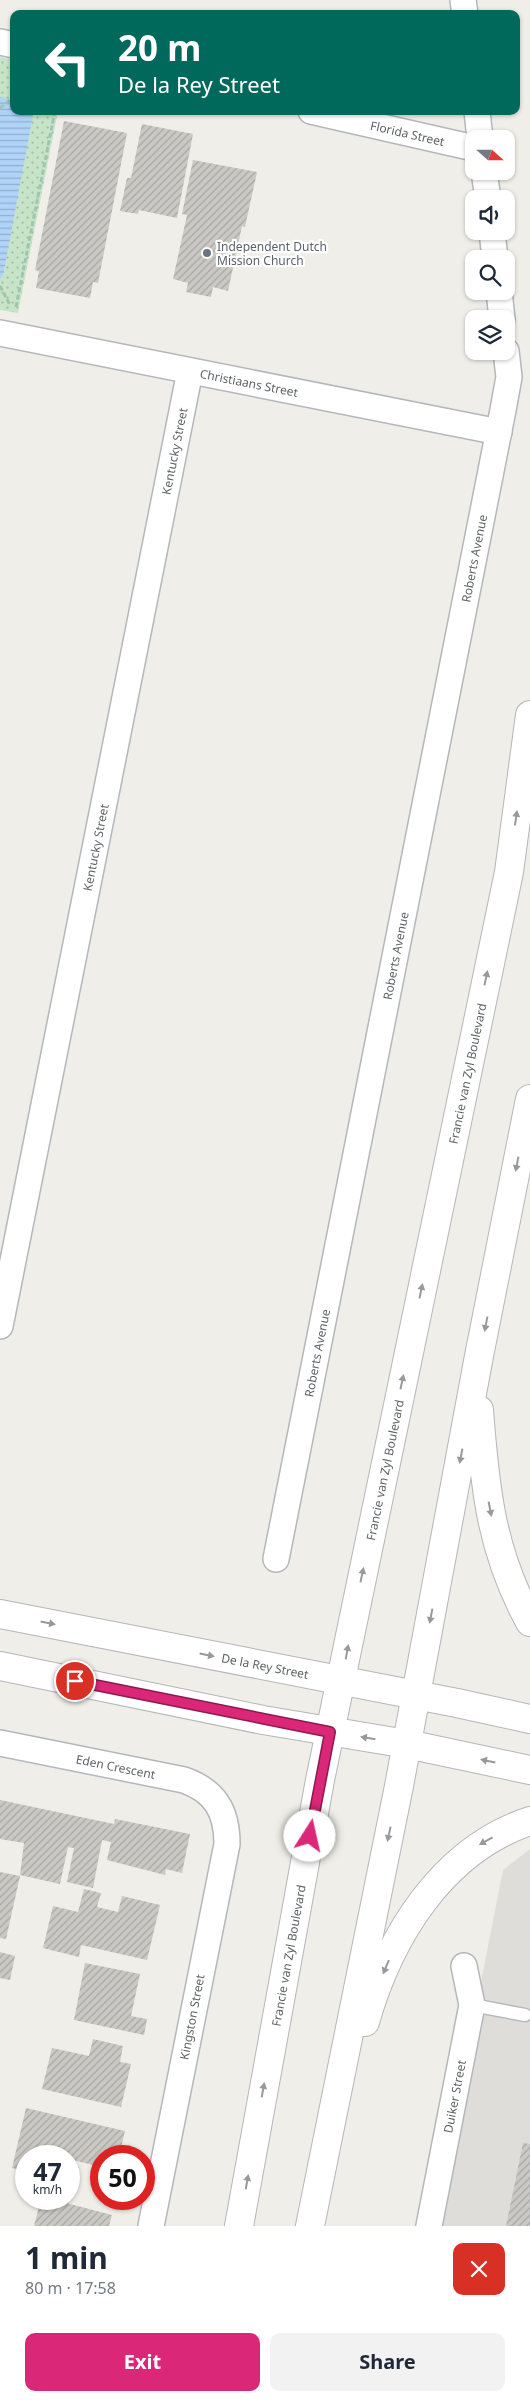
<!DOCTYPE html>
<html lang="en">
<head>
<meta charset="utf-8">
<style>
	body { margin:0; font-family:"Noto Sans",sans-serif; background:#f2f2f3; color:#1f2937; height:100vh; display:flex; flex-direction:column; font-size:19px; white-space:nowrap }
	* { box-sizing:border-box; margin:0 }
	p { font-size:16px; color:#747a83 }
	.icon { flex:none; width:28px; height:28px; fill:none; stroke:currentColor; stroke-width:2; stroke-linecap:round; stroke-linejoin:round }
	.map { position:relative; height:2226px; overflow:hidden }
	.panel { display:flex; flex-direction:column; background:#fff; flex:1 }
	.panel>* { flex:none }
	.guide { position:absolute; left:10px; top:10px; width:510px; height:105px; border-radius:10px; box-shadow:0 1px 4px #0004; background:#00695c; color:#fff; overflow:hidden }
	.needle { width:32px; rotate:111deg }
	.controls { position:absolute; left:465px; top:130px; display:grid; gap:10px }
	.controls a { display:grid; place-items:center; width:50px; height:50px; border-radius:10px; background:#fff; box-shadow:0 1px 4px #0004; font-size:25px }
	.speed { position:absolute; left:15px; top:2145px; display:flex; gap:10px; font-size:25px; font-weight:700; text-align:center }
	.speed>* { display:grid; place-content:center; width:65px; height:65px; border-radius:50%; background:#fff; box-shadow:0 1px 4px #0004; line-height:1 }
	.speed small { font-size:12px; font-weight:400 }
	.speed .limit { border:8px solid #d22; background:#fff; color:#111 }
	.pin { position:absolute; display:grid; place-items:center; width:42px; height:42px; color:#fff; margin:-21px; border:2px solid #fff; border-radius:50%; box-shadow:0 1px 5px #0007 }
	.me { position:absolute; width:55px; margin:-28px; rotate:10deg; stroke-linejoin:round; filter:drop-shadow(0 0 4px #0008) }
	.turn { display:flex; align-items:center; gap:18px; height:105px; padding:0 25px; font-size:22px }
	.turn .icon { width:65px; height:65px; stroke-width:2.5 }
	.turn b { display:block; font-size:35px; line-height:42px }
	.round { display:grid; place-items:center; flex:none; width:52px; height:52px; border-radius:10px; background:#f2f2f3 }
	.headline { display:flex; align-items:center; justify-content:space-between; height:85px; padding:0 25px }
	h1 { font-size:30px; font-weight:700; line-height:38px }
	.primary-button { display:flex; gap:10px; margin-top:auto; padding:10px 25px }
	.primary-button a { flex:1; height:58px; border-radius:10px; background:#db2777; color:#fff; font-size:20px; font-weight:700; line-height:58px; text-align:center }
	.primary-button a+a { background:#f2f2f3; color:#1f2937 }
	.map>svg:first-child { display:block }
	.industrial { fill:#dfddda }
	.grass { fill:url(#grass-dots) }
	.water { fill:url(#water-rules) }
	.building { fill:url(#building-hatch) }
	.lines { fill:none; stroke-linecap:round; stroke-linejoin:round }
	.lane-casing { stroke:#b4b7bb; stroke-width:15 }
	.street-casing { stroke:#b4b7bb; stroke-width:28 }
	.secondary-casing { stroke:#b4b6ba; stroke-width:30 }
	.path { stroke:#a0c5ad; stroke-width:3; stroke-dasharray:5 2.5; stroke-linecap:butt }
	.lane { stroke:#fff; stroke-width:12 }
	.street { stroke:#fff; stroke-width:25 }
	.secondary { stroke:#fff; stroke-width:28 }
	.oneway { fill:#97999c }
	.route-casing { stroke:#8e194d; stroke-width:12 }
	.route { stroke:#db2777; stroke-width:9 }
	.worship-dot { fill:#6b7280; stroke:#fff; stroke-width:2 }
	.labels { text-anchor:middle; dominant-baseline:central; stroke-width:4.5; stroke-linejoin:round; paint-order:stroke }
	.street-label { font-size:12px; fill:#5f6266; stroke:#fff }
	.worship-label { font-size:12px; fill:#5b616d; stroke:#fff; text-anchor:start }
</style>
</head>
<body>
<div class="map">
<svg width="530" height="2226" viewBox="0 0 530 2226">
	<defs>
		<pattern id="grass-dots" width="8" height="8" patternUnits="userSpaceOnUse" patternTransform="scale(1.25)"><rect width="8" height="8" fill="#c7e4c8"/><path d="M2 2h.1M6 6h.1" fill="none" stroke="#a5bca6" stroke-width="1.8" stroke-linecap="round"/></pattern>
		<pattern id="water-rules" width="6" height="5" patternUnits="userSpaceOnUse" patternTransform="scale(1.25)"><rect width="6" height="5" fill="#afd4f8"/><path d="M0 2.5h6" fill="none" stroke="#92afcd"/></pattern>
		<pattern id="building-hatch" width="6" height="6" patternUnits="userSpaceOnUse" patternTransform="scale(1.25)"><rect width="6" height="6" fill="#cbc9c4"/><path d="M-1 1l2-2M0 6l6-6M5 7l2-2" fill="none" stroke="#a8a7a3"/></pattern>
	</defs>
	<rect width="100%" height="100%" fill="#efeee8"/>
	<path class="industrial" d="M530,1849V2226H433L503,1870Z"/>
	<path class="grass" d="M0,57L14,60V111H58L18,313L0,310Z"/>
	<path class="water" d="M0,97L14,100V111H32L33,115L3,276L0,278Z"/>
	<path class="building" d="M64,121L127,133L98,283L93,282L90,298L36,288L39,271L35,270Z
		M142,124L193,134L177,218L139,210L138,214L120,211L127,178H131Z
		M193,160L257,172L245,227L242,226L228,291L213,287L211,297L186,292L188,283L173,279L187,215L182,214Z
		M0,1800L114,1824L115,1819L190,1834L182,1873L166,1869L165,1875L107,1860L111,1842L102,1840L93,1888L67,1882L74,1848L68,1847L60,1884L20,1875L24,1843L0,1839Z
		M0,1872L20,1876L6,1939L0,1938Z
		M84,1889L101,1893L97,1907L118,1912L122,1896L160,1905L147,1960L81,1945L79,1957L43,1948L53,1906L78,1912Z
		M0,1952L15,1956L10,1980L0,1978Z
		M85,1963L140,1974L131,2016L147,2019L144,2035L74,2020Z
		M93,2039L123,2046L120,2062L131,2064L121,2107L42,2089L52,2048L89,2056Z
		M26,2108L125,2131L119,2156H101V2167L69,2159V2156H26V2171L12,2168Z
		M523,2143L530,2144V2226H506Z
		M41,2199H51L112,2215L109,2226H34Z"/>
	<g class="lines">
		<g class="lane-casing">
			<path id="lane" d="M472,2005L525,2015"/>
		</g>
		<g class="street-casing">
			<g id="street">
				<path d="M463,0L465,14"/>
				<path d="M0,42L14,45"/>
				<path id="s1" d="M311,111L474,148"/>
				<path d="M477,111L480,139"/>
				<path d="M484,171L488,199"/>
				<path d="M492,231L495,259"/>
				<path d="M499,291L502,319"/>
				<path id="s2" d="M0,333L499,432"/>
				<path id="s3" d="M0,1326L190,371"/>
				<path id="s4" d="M276,1559L503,410L509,377L506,351"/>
				<path id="s5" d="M0,1743L184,1780C215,1791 227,1811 227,1844L151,2226"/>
				<path id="s6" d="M429,2226L472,2005L464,1966"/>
			</g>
		</g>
		<g class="secondary-casing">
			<g id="secondary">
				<path d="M479,1410C485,1489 491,1551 530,1622"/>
				<path id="s7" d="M0,1614L457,1703L530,1719"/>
				<path d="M0,1666L263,1720L407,1744L530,1770"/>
				<path d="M365,2022C389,1937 442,1850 530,1821"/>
				<path id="s8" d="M239,2226L320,1780L509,872L530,715"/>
				<path d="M310,2226L399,1786L479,1356L530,1099"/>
			</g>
		</g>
		<path class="path" d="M0,108L14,97
			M0,286L10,305
			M16,307L55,111"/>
		<use href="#lane" class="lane"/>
		<use href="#street" class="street"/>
		<use href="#secondary" class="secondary"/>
	</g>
	<defs><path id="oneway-solid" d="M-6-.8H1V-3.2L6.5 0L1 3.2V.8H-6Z" transform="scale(1.25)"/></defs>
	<g class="oneway">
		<use href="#oneway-solid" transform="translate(516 818) rotate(-82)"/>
		<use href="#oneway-solid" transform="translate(486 978) rotate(-78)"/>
		<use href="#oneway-solid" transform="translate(517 1164) rotate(101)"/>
		<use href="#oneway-solid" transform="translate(421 1291) rotate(-78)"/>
		<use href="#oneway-solid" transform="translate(486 1324) rotate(101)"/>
		<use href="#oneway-solid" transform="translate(402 1382) rotate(-78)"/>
		<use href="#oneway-solid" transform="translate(461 1456) rotate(101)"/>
		<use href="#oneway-solid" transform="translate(490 1509) rotate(79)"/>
		<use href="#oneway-solid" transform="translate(362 1575) rotate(-78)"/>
		<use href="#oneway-solid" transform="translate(431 1616) rotate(101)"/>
		<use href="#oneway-solid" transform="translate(48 1623) rotate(11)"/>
		<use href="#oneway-solid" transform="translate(347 1652) rotate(-80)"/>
		<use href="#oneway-solid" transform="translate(207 1655) rotate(11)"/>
		<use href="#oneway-solid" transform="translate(368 1738) rotate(-171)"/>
		<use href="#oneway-solid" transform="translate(488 1761) rotate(-168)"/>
		<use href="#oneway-solid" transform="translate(389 1834) rotate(102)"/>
		<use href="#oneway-solid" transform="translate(486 1841) rotate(151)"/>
		<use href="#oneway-solid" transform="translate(386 1967) rotate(113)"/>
		<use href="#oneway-solid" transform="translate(263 2090) rotate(-80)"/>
		<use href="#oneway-solid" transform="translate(247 2182) rotate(-80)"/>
	</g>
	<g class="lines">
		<g class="route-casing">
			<path id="route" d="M75,1681L330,1732L310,1836"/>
		</g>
		<use href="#route" class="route"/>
	</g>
	<circle class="worship-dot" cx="207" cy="253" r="5"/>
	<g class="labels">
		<g class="street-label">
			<text stroke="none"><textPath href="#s1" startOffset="99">Florida Street</textPath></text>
			<text stroke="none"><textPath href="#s2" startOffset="254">Christiaans Street</textPath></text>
			<text stroke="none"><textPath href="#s3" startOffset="892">Kentucky Street</textPath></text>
			<text stroke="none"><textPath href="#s4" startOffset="1020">Roberts Avenue</textPath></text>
			<text stroke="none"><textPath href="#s3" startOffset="488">Kentucky Street</textPath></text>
			<text stroke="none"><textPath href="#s4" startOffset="615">Roberts Avenue</textPath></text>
			<text stroke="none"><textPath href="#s8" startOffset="1175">Francie van Zyl Boulevard</textPath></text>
			<text stroke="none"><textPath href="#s4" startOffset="210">Roberts Avenue</textPath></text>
			<text stroke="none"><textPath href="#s8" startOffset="770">Francie van Zyl Boulevard</textPath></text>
			<text stroke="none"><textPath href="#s7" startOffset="270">De la Rey Street</textPath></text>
			<text stroke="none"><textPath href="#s5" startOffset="118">Eden Crescent</textPath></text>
			<text stroke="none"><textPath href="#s8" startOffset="275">Francie van Zyl Boulevard</textPath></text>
			<text transform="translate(192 2017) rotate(-79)">Kingston Street</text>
			<text stroke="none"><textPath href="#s6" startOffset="132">Duiker Street</textPath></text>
		</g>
		<g class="worship-label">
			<text x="217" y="246">Independent Dutch<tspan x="217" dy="14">Mission Church</tspan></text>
		</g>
	</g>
</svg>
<div class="controls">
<a><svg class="needle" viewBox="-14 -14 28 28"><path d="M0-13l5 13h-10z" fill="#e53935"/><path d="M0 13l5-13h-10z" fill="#747a83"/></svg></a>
<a><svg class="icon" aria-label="sound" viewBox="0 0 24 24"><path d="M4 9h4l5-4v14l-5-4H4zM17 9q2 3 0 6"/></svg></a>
<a><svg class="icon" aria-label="search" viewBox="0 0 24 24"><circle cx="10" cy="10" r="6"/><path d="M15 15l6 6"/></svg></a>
<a><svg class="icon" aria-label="layers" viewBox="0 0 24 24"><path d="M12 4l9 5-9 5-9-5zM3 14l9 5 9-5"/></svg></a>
</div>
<div class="speed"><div>47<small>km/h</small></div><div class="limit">50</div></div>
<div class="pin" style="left:75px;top:1681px;background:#d93025"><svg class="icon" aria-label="arrive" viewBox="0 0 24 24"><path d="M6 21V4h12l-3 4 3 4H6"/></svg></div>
<svg class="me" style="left:310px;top:1836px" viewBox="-20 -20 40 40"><circle r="19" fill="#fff"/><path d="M0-13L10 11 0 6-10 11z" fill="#db2777"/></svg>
<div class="guide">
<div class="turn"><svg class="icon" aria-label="left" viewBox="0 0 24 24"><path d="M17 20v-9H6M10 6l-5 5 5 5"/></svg><div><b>20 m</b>De la Rey Street</div></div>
</div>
</div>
<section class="panel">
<div class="headline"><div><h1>1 min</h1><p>80 m · 17:58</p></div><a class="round" style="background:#d93025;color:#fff"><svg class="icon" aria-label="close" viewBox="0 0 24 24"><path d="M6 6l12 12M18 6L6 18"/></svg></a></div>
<div class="primary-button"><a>Exit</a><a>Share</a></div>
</section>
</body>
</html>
